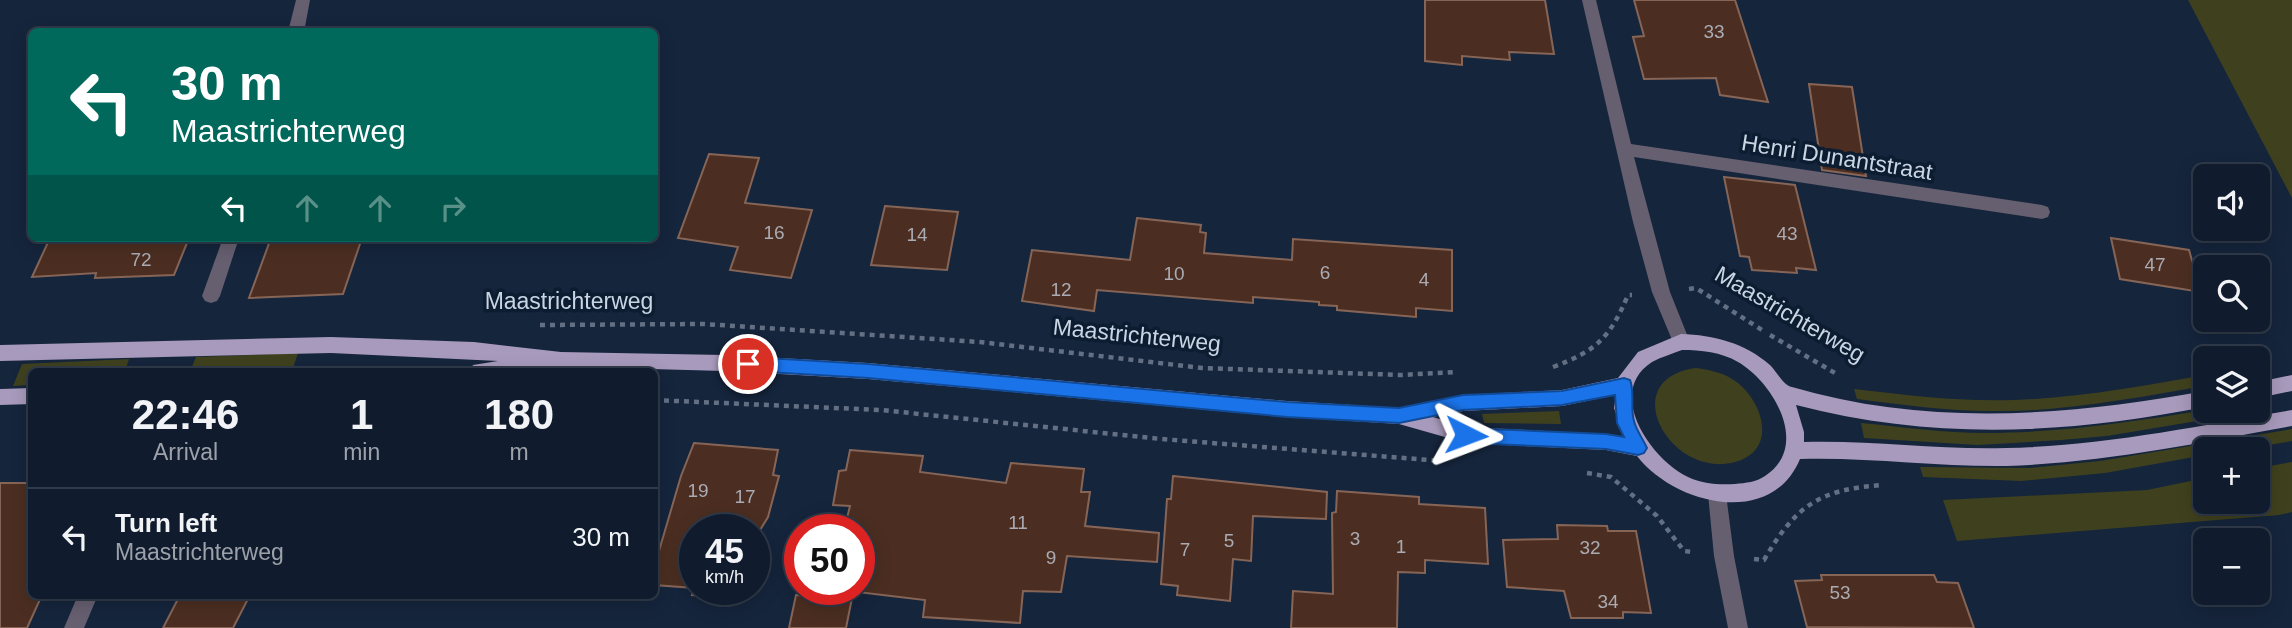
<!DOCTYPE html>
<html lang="en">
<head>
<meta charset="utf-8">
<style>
	body { margin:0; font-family:Helvetica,sans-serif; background:#192535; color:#f1f3f6; height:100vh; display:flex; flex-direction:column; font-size:26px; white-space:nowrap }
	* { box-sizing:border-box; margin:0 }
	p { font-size:23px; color:#9ca1aa }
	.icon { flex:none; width:38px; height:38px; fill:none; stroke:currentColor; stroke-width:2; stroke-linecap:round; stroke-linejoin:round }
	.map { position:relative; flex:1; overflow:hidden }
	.drawer { position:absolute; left:28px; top:368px; width:630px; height:231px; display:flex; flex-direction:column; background:#101c2d; border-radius:10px; box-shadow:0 4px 18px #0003,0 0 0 2px #303a49 }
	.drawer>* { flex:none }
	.banner { position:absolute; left:28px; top:28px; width:630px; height:214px; border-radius:10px; box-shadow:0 4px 18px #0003,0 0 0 2px #303a49; background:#00695c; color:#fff; overflow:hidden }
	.buttons { position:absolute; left:2193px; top:164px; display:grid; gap:14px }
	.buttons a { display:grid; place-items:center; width:77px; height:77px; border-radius:10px; background:#101c2d; box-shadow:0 4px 18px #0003,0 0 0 2px #303a49; font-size:35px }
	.speed { position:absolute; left:679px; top:514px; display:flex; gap:14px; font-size:35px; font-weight:700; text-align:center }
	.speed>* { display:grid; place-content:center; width:91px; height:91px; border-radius:50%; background:#101c2d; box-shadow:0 4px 18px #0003,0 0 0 2px #303a49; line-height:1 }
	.speed small { font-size:18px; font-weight:400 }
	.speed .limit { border:10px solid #d22; background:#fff; color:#111 }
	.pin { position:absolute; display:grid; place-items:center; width:60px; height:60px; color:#fff; margin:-30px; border:4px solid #fff; border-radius:50%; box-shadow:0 2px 7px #0007 }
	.me { position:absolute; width:77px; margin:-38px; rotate:93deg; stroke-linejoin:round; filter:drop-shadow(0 0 5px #0008) }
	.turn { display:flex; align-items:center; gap:24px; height:147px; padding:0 28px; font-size:32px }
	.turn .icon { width:91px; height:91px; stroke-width:2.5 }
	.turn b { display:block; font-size:49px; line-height:60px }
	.lanes { display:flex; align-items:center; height:66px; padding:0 28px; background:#0003; justify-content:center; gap:35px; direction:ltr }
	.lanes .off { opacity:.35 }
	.eta { display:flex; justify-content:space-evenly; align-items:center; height:119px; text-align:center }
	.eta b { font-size:42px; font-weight:700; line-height:49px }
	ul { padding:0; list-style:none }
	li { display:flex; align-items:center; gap:21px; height:98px; padding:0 28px; border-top:2px solid #303a49 }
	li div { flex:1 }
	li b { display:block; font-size:26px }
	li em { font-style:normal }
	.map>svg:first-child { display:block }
	.green { fill:#3f411e }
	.building { fill:#4b2e21; stroke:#866557; stroke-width:2 }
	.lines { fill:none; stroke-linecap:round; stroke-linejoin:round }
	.path { stroke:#637084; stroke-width:4.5; stroke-dasharray:5 5; stroke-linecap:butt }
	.minor { fill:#665f70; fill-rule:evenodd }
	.major { fill:#a89abc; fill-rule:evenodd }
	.route { fill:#1a73e8; stroke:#114b97; stroke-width:2 }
	.labels { text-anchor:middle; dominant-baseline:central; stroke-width:7; stroke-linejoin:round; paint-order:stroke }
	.number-label { font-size:19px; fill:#aaabb3 }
	.street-label { font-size:23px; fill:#cad5e4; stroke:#0c1c31 }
</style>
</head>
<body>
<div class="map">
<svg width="2292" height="628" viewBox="0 0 2292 628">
	<rect width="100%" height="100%" fill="#15253c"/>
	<path class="green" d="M2188,0H2292V198Z
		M298,353L292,371H190L196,357Z
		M129,359L125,371H32L31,385L13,386L22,364Z
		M1696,368C1709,370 1721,372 1732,379C1762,397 1780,450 1735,462C1670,480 1614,379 1696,368Z
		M2205,375V386C2139,397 2069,411 2002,411C1953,412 1905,405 1857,399L1854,389C1907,395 1960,402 2014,400C2078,398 2142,386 2205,375Z
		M2205,410L2257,411L2107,436L2061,440L1978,445L1864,438L1861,423C1903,427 1944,433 1985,433C2059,433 2132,422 2205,410Z
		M1559,411L1561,424L1484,423L1482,414Z
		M2292,429V441L2239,450H2205V455L2105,473L2021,481L1923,477L1920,467L2030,468L2100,461Z
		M2292,462V512L2279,515L1957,541L1943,500L2147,490L2205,478V502H2258V468Z"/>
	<path class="building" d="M1425,0H1545L1554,54L1509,52L1510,60L1462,56V65L1425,61Z
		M1634,0H1735L1768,102L1720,95L1716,78L1644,79L1633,37L1644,36Z
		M1809,84L1852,87L1866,176L1822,170Z
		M709,154L759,158L745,203L812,210L791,278L730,270L738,247L678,238Z
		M1724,177L1795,185L1816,270L1796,268L1797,273L1752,270L1749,257L1740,256Z
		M885,206L958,212L947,270L871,265Z
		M1137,218L1201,225L1200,232L1206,233L1204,253L1292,260L1293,239L1452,250V311L1416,308V317L1337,310V306L1319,305V302L1253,297V303L1097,290L1094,311L1022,301L1032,250L1130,260Z
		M50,238H189L174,275L95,278L96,273L32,277Z
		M271,238H362L343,294L249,298Z
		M2111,238L2189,250L2201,292L2120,279Z
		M694,443L778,450L773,475L779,476L768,517L754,540V530H695V590H740V592L725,591L721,597L692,595L694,588L654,585V568L681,476Z
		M850,450L923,456L920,472L1006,483L1011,463L1084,469L1081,492H1090L1085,526L1159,533L1157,562L1067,556L1061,592L1023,591L1020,623L923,617L925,600L841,590H859V530H844L850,506L833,505L839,471L846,470Z
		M1173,476L1327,492L1326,519L1253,516L1251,561L1233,559L1230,601L1177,595L1178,586L1161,584L1167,499H1171Z
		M0,483H32V595H42L27,628H0Z
		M1337,491L1419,497V504L1485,508L1488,564L1425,560V573L1398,572L1397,628H1291L1293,591L1333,594L1332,513L1336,512Z
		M1557,525L1607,526L1608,531H1636L1651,613L1623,612V618H1571L1564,591L1507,587L1503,540L1558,539Z
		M1821,575H1934L1937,582L1958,583L1974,628L1807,627L1795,581L1822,580Z
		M180,595H250L233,628H163Z
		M796,595L852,598L846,628H789Z"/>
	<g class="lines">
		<path class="path" d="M1689,289L1696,288L1762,330
			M540,325L704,324L980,342L1202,368L1401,375L1457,372
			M1770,335L1835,373
			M1553,367C1596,351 1610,338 1628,295H1632
			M654,400L881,410L1161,439L1442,461
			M1587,473L1611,477L1657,516L1684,551L1693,552
			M1754,559L1764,560C1796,505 1820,489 1883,485"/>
		<path class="minor" d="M296,0H310L304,32H288Z
			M1582,0H1596L1631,144L2042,205L2048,207L2050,212L2048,217L2042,219L1634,157L1670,292L1690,342L1687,347L1681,350L1675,347L1652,292L1633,222Z
			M223,238H239L220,296L217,301L211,303L205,301L202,296Z
			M1717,485L1724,488L1726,494L1734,556L1748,628H1728L1714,556L1708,494L1710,488Z
			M78,595H98L84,628H64Z"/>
		<path class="major" d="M1681,334C1714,335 1745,343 1770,365C1777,372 1783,385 1792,387C1927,427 2069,416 2205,391V407C2066,434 1935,441 1796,405L1804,432V442C1871,440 1939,450 2006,448C2103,446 2197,426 2292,410V426C2198,443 2103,463 2007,466C1938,467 1869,457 1800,459C1771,529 1674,504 1637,456L1606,450L1466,443L1399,424L1287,417L868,379L724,371L541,366L536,371H470L473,365L498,361L331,353L0,361V345L331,337L474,342L561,352L724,355L868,363L1287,401L1400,408L1463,395L1562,390L1618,378L1638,352ZM1682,350C1701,350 1721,352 1738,362C1773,382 1811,446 1765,476C1756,482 1746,483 1735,484C1719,485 1703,484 1688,477C1652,460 1604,393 1652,362C1661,357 1672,354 1682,350ZM1616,395L1614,408L1624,437L1606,434L1466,427L1433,417L1463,411L1562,406Z
			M2292,375V391L2258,398V382Z
			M32,388V404L0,405V389Z"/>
	</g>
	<path class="route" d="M748,357L868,364L1287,402L1399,408L1463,395L1562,391L1624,378L1630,380C1635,392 1630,408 1634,421C1636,430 1643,439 1647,448L1644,453L1638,455L1606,449L1466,443L1460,441L1457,435L1460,430L1466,428L1606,434L1624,437L1617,423L1615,395L1562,405L1463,410L1399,423L1287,417L868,378L748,371L742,369L740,364L742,359Z"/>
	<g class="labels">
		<g class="number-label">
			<text x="1714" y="31">33</text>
			<text x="774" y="232">16</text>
			<text x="1787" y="233">43</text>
			<text x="917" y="234">14</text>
			<text x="141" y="259">72</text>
			<text x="2155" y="264">47</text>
			<text x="1325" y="272">6</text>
			<text x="1174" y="273">10</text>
			<text x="1424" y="279">4</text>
			<text x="1061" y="289">12</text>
			<text x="698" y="490">19</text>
			<text x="745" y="496">17</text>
			<text x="1018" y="522">11</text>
			<text x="1355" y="538">3</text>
			<text x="1229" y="540">5</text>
			<text x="1401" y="546">1</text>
			<text x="1590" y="547">32</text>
			<text x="1185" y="549">7</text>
			<text x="1051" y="557">9</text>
			<text x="1840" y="592">53</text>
			<text x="1608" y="601">34</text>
		</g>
		<g class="street-label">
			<text transform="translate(1837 157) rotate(9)">Henri Dunantstraat</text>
			<text x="569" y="301">Maastrichterweg</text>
			<text transform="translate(1790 314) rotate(30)">Maastrichterweg</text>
			<text transform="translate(1137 335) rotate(6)">Maastrichterweg</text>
		</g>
	</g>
</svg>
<div class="buttons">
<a><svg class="icon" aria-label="sound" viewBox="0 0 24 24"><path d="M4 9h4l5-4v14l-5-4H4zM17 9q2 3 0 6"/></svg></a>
<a><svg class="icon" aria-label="search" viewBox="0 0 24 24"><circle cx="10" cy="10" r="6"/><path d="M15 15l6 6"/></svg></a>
<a><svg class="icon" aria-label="layers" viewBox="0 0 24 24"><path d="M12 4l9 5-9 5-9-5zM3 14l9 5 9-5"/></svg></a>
<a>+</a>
<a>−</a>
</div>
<div class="speed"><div>45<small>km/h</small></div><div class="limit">50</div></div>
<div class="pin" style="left:748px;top:364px;background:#d93025"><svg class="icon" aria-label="arrive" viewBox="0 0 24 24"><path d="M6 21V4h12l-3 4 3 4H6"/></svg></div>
<svg class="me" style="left:1466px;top:435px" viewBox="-20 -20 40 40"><path d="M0-17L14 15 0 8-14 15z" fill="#1a73e8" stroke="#fff" stroke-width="4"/></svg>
<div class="banner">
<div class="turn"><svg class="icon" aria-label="left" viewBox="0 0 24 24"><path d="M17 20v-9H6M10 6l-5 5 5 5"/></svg><div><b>30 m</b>Maastrichterweg</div></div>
<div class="lanes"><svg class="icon" aria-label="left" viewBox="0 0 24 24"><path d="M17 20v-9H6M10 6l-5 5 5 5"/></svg><svg class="icon off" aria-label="ahead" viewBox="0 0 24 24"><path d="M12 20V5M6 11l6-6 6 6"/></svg><svg class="icon off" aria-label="ahead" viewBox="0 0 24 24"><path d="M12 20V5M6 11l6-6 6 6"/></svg><svg class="icon off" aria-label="right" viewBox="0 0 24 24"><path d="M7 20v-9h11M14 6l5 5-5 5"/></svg></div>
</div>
<section class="drawer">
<div class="eta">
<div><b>22:46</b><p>Arrival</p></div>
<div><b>1</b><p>min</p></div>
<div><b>180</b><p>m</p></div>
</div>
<ul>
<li><svg class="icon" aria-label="left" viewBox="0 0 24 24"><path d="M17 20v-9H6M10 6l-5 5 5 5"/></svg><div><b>Turn left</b><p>Maastrichterweg</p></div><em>30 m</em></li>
</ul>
</section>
</div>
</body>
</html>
